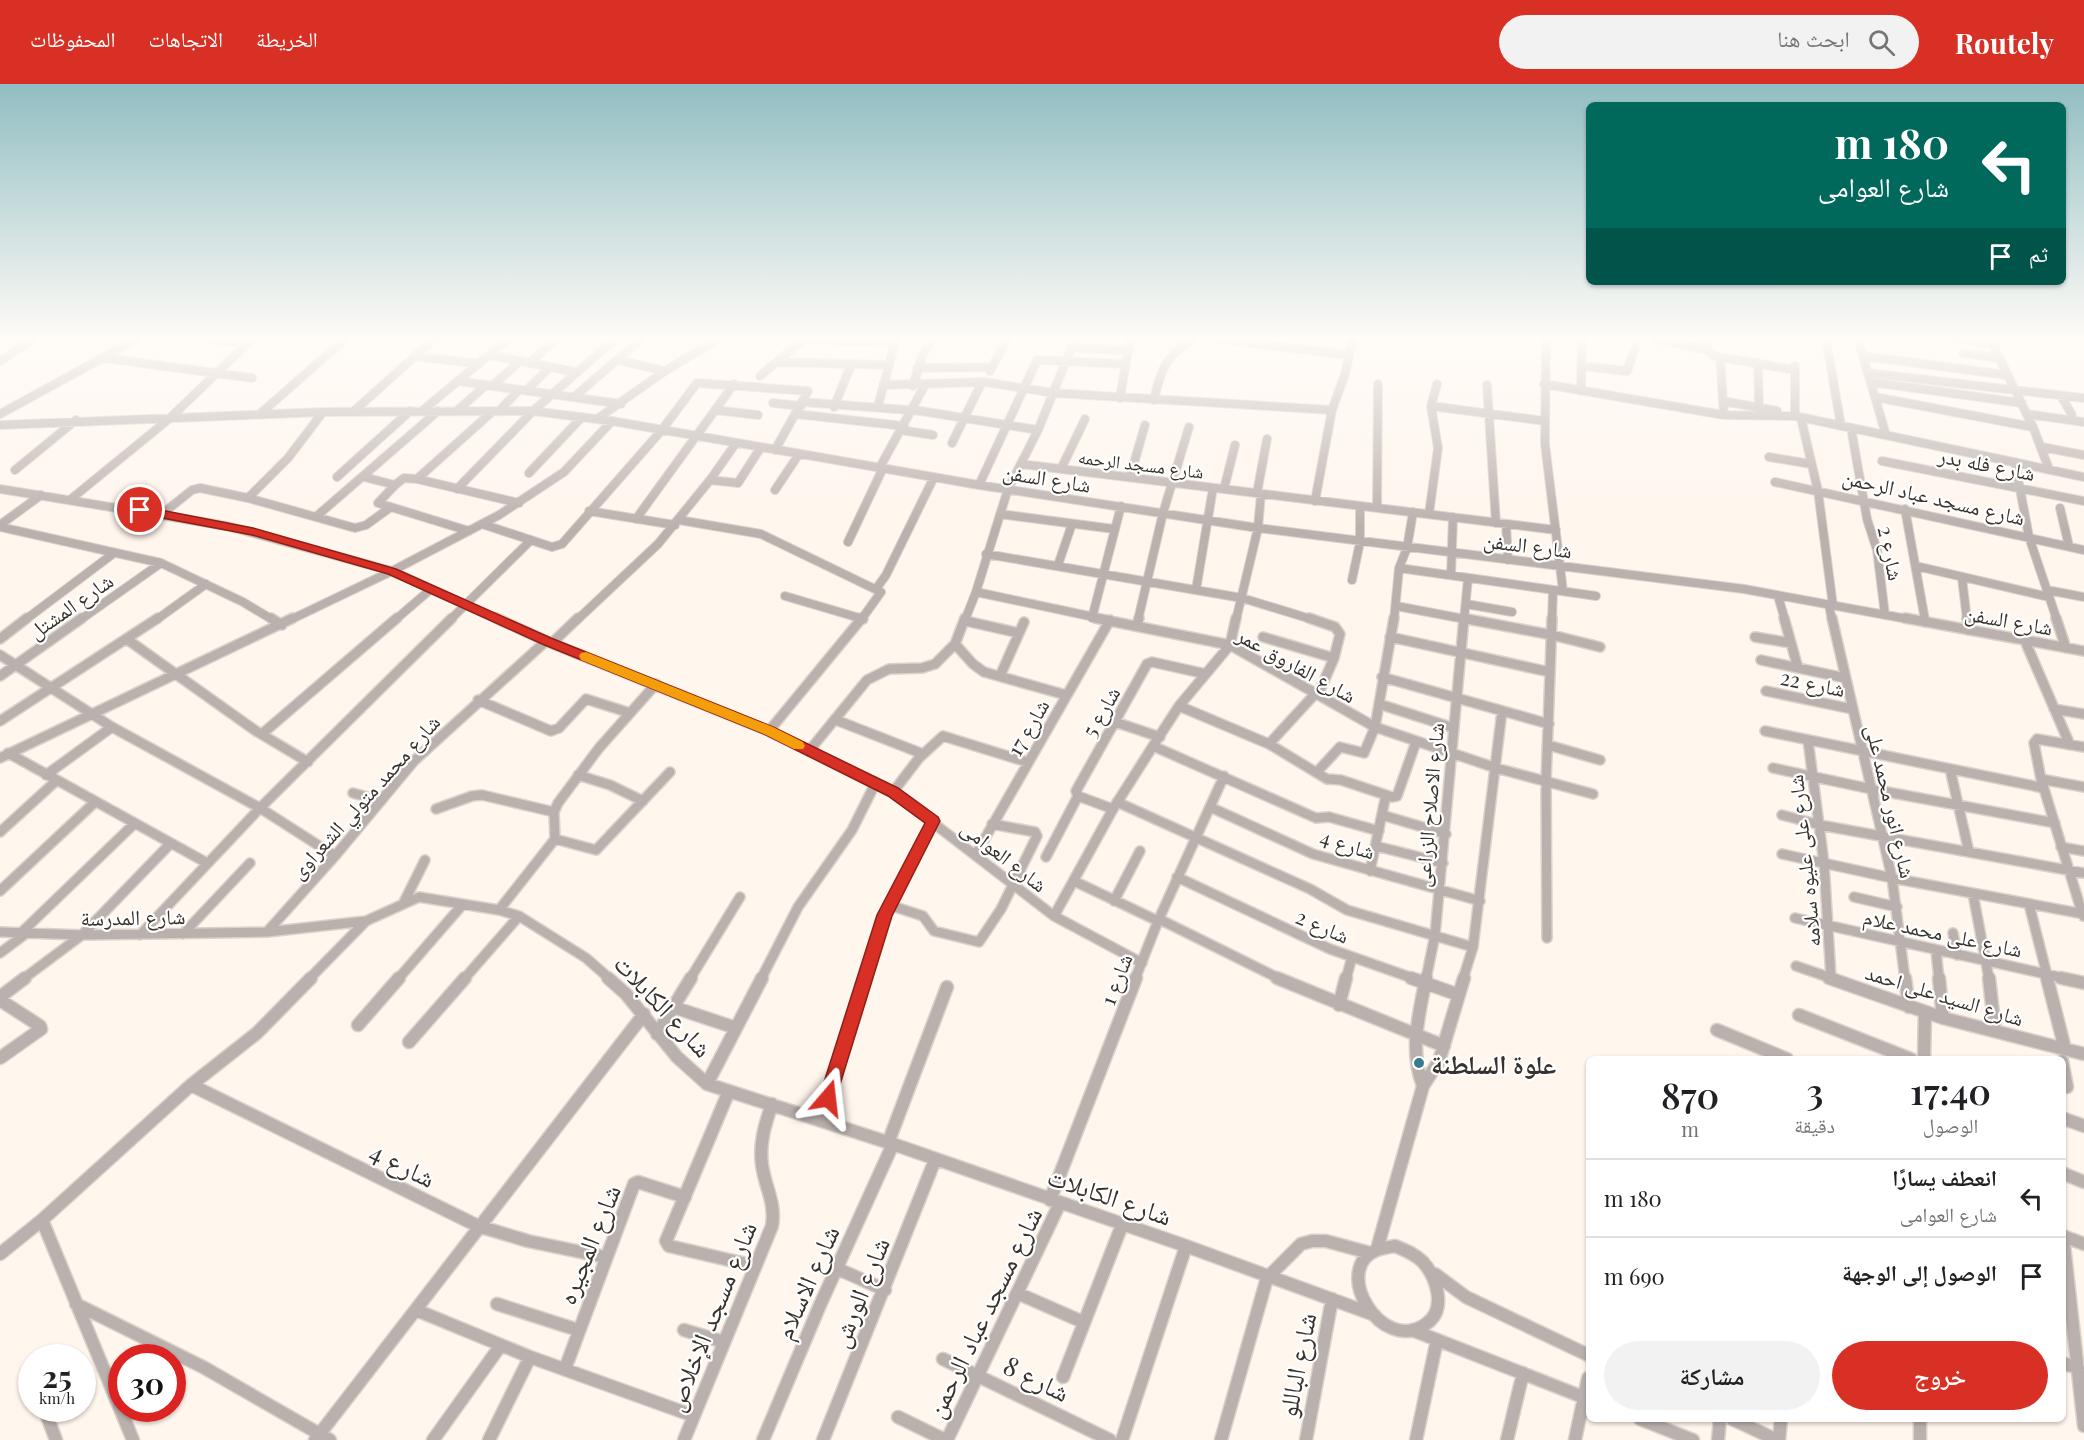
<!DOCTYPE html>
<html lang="ar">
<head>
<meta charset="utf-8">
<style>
	body { margin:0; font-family:"Playfair Display","Noto Naskh Arabic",serif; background:#f2f2f2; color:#202124; direction:rtl; height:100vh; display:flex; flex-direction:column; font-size:22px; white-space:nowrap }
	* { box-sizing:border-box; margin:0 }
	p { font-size:20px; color:#757577 }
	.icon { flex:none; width:33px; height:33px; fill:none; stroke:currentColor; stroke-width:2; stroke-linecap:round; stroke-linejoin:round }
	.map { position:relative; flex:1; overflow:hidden; direction:ltr }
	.drawer { position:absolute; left:1586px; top:972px; width:480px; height:366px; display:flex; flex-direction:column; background:#fff; border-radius:9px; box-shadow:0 2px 4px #0004; direction:rtl }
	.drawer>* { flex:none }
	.hud { position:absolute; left:1586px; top:18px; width:480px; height:183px; border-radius:9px; box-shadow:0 2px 4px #0004; direction:rtl; background:#00695c; color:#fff; overflow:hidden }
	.speed { position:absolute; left:18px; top:1260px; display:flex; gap:12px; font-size:30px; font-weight:700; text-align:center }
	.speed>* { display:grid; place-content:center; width:78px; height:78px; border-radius:50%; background:#fff; box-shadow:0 2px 4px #0004; line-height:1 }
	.speed small { font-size:15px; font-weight:400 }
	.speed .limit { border:9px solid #d22; background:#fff; color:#111 }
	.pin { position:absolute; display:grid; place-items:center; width:51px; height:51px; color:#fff; margin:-26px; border:3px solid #fff; border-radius:50%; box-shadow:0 2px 6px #0007 }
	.me { position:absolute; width:66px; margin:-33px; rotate:17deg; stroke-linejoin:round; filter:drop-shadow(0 0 4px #0008) }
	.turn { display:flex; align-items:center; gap:21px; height:126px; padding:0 18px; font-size:27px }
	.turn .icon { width:78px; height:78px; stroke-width:2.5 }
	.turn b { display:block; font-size:42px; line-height:51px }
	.then { display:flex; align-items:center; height:57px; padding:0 18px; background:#0003; gap:12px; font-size:22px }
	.eta { display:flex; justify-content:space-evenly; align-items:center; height:102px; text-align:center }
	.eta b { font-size:36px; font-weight:600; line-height:42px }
	.cta { display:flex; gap:12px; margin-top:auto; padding:12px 18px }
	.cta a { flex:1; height:69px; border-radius:36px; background:#d93025; color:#fff; font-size:24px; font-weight:600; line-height:69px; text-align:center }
	.cta a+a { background:#f2f2f2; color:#202124 }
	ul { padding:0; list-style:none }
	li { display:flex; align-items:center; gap:18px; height:78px; padding:0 18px; border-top:2px solid #e0e0e0 }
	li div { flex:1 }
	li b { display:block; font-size:22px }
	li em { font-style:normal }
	header { display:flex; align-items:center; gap:36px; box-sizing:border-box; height:84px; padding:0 30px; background:#d93025; color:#fff }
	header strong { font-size:28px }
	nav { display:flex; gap:33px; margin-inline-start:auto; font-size:21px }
	.search { width:420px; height:54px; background:#f2f2f2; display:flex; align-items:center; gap:15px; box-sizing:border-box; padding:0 21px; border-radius:33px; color:#757577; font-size:22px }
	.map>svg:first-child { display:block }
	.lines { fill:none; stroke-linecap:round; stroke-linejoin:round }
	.minor-far2-casing { stroke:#dbd3ca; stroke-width:10 }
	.minor-far1-casing { stroke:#dbd3ca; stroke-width:12 }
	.minor-casing { stroke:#dbd3ca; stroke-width:15 }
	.minor-far2 { stroke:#bab1ae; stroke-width:8 }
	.minor-far1 { stroke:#bab1ae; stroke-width:9 }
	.minor { stroke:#bab1ae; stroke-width:12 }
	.route { fill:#d93025; stroke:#8d1f18; stroke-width:1.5 }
	.slow { fill:#f59e0b }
	.poi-dot { fill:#3a7a8e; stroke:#fff; stroke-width:2 }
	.labels { text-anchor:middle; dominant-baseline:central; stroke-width:4.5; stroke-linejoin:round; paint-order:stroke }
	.far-street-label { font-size:18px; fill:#37322c; stroke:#fff }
	.street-label { font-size:21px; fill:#37322c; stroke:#fff }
	.near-street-label { font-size:26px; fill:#37322c; stroke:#fff }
	.near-poi-label { font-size:26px; font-weight:bold; fill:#37322c; stroke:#fff; text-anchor:start }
</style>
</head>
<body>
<header>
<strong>Routely</strong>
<div class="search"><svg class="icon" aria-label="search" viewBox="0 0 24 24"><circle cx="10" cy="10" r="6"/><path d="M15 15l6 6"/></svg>ابحث هنا</div>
<nav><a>الخريطة</a><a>الاتجاهات</a><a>المحفوظات</a></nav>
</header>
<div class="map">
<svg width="2084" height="1356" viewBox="0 0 2084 1356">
	<rect width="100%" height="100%" fill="#fff6ed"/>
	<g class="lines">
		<g class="minor-far2-casing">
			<path id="minor-far2" d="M211,255L246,260
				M803,255L895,259
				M1220,255L1349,271
				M1546,255L1545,360L1563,507
				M1655,255L1703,265L1707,264L1704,255
				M1826,255L1841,342
				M1858,255L1886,351
				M1957,255L1992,260
				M1995,255L1994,263L2033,343L2049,385
				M1072,264L1129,266
				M1707,265L1714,272L1795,286
				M1963,269L1999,274
				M490,271L576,288
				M415,272L479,280
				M1863,272L2007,291
				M1720,273L1724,331
				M105,274L252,294
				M618,276L665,287
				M0,277L33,255
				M777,278L887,281
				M529,279L557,255
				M1758,279L1759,323
				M1582,282L1627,287L1638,255
				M1795,282V332
				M917,284L991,283
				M990,287L1007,255
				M1868,289L2084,314
				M760,292L804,255
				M458,297L621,320
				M1871,298L2022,319
				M1544,300L1724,331L1795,332L2084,393
				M883,301L985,298L1054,309L1332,326
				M1487,301L1496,439
				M492,302L520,277
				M913,302L922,272L932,255
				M526,307L550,283
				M1581,307L1582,255
				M2061,312L2072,331
				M574,313L641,255
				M1875,313L2033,343
				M1120,314L1130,255
				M1154,316C1160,287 1167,269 1194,255
				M1723,317L1777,327
				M803,318L921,327L1038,346
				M773,319L801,322
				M878,322L896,255
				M1431,322L1545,337
				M834,323L851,281
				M458,326L486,301
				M715,326L758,331
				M422,327L508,255
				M499,327L519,306
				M353,328L434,255
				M261,329L345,255
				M0,330L137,255
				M796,330L904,342
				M2027,330L2084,338
				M1801,334L1818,407L1833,522
				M597,335L665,287L718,255
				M0,341L323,328L533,327L612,337L979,401L1258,444L1744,505L1913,536
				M1851,344L1867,435L1877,466L1885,531
				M901,346L933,351
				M952,359L982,298
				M2042,363L2084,371
				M1769,373L1811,380
				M1882,377L2084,417
				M2015,378L2029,453L2057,536
				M1021,380L1556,446
				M880,383L925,301
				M1061,385L1085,335
				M15,386L76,336
				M529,389L582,333
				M337,393L410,327
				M364,393L395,401L378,419L469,447
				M1130,393L1145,341
				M417,395L493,327
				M710,396L738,399L761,363
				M1775,398L2084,466
				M395,401L404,394L417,395L519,419
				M979,401L1037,276L1126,280
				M0,405L227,442L392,487L499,536
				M457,405L533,327L615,255
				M1224,405L1235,361
				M775,406L799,370
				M1257,409L1267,355
				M248,414L288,374L323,328
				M71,415L169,335L252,255
				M1315,417L1332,326L1345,290L1353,255
				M1377,424L1378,300
				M2060,424L2069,462
				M1905,425L1925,536
				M589,427L675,441
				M162,430L192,406L200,404L248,414L355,444L366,441L391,423
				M1000,430L1114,445
				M1429,430L1438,364L1431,322L1437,300
				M318,431L438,327
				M636,435L734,300
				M679,436L761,450L881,508L861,536
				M482,440L552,463L562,460L661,347L697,299L808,307L775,366
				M1506,440L1508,476
				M0,441L41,411
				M0,443L161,479L243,518L273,536
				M848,458L883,384
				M986,470L1242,514L1314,536
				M1058,481L1072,440
				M1916,482L2049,513
				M1399,484L1596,512
				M1451,491L1453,433
				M1962,494L1967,536
				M1352,496L1360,458V422
				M876,505L886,491L934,393
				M1196,506L1213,404
				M2047,506L2084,513
				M976,508L1108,536
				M785,512L863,535
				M1778,512L1785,536
				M1466,520L1512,528
				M1829,521L1832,536
				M1396,522L1470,536
				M1092,534L1121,422
				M25,536L114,469
				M80,536L161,479
				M156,536L206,500
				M290,536L392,487L499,431L564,388L612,337
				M395,536L431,505
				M450,536L531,456
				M577,536L658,460L710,396L736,359
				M965,536L976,508L1008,405L1038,346L1075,255
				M1138,536L1163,429L1189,343
				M1236,536L1258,444L1261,410
				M1394,536L1399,484L1407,464L1413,428
				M1464,536L1468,494
				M1552,536L1553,506"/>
		</g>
		<g class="minor-far1-casing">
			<path id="minor-far1" d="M271,534L282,541
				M496,534L546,557L769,647L893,708L1054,832L1142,879
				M861,534L863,535
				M1095,534L1230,561L1375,643L1496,684L1593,710
				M1309,534L1335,543L1340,550L1334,574L1318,611
				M1462,534L1552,551L1600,563
				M1784,534L1798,584
				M1832,534L1892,794L1905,895
				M1905,534L2084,567
				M1924,534L1925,538
				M1967,534L1968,546
				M2056,534L2066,564
				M966,537L1019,549
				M1137,541L1139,534
				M1263,553L1334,574
				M1390,553L1550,588
				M1755,553L1791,559
				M0,555L27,534
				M128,556L256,647L308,678
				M2025,557L2070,661
				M552,559L578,534
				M955,560L973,580L984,588L1066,611
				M0,571L112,643L260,724L335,772
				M1761,576L1845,594
				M0,592L82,534
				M1000,592L1024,538
				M1382,593L1549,640
				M1766,607L1852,625
				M478,616L551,647L559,644L586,615L630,629
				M1379,620L1454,644
				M1179,622L1269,660L1327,695L1341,696L1392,713L1397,712L1416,658
				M2054,625L2084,630
				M836,636L923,670
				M0,637L158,534
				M1115,638L1160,653
				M769,647L862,534
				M1765,647L2044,704
				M262,650L397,534
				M1808,656L1824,779L1831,894
				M1269,660L1315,610
				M1548,661L1600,676
				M1153,662L1316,734L1329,733L1379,747
				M809,667L867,596L889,585L922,584L935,580L955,560L965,534
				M8,669L207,779
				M0,674L293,534
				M1773,684L1871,705L2055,739
				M1950,685L1969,768
				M1317,688L1340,663L1364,669L1375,643L1394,534
				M46,691L112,643
				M578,691L610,701L643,717
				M2041,695L2084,703
				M893,708L919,674L943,652L1027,678
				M353,709L381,717
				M1117,718L1310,805L1347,826L1473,863
				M1210,723L1313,770L1480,817
				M436,725L472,712L482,711L554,728
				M1113,725L1078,712L1076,707L1147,580L1152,578L1206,590
				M1382,731L1446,750
				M1782,731L1820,741L2084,789
				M0,748L56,697
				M555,755L596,766L670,688
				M1376,762L1443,779
				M2061,763L2084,767
				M976,770L1110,536
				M1782,770L1892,794L2084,830
				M1046,773L1078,712
				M1370,787L1386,711
				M1177,793L1330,865L1415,895
				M1074,797L1158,837
				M0,807L94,719
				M1973,810L1989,895
				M1854,813L1897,823
				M1114,817L1140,767
				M404,818L425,776
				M2029,820L2048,895
				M889,821L923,832L934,847L979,858L1001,825L1037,752L1035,748L992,740
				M499,826L555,755L554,728L558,719L599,664L656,600
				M1054,832L1113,725L1153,662L1179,622L1230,561L1236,534
				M2083,832L2041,695L2034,659L2037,655L2084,663
				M1795,834L2068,895
				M1159,835L1280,895
				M0,848L82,851L267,848L366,837L419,813L499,826L519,832L586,874L610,895
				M22,848L134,740
				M267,848L335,772L414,677L546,557
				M1953,849L1957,871
				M183,850L250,779
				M140,851L260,724L452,534
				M1547,854L1546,698L1552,534
				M1936,867L1939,895
				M0,869L28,848
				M1796,882L1834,895
				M23,895L82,851L171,759
				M309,895L366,837
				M398,895L463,820
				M464,895L519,832
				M690,895L740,813
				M761,895L798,823L852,746L875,700
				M865,895L885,832L933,737
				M1135,895L1158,837L1224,692
				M1346,895L1352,873
				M1426,895L1435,851L1464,534
				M1463,895L1473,863L1502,627"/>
		</g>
		<g class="minor-casing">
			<path id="minor" d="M608,894L626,910L677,973L707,1000L893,1060L1186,1162L1372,1230
				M1277,894L1444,962
				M1411,894L1459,911
				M1829,894L1943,934L2084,970
				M1905,894L1909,923
				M1939,894L1943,934
				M1989,894L1995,947
				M2047,894L2065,965
				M2061,894L2084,899
				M0,913L25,894
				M0,916L40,942L41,945L0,974
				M1339,921L1346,894
				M673,923L736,944
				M1799,931L1911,975
				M358,941L399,894
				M1717,946L1787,975
				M657,950L691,894
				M409,958L465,894
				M1924,975L1925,928
				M2062,977L2067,1003
				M707,1000L762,894
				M191,1001L478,1142L528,1157L605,1173
				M1423,1002C1409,965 1419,931 1426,894
				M729,1007L666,1157L669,1162L755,1182
				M2062,1034L2084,1042
				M821,1036L866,894
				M888,1059L947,903
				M2062,1089L2084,1098
				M1050,1116L1136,894
				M42,1136L133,1356
				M2084,1160L2063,1152L2084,1342
				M1395,1162C1405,1166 1415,1170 1423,1178C1437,1194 1447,1226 1426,1240C1381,1272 1330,1184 1377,1166C1382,1164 1389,1163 1395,1162Z
				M1377,1165L1423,1002L1439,977L1464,894
				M0,1170L42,1136L191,1001L257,949L311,894
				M836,1184L885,1206
				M1435,1190L1466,1213L1588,1271
				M1017,1209L1083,1238
				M76,1220L203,1283L330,1356
				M497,1220L578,1246
				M416,1226L530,1273L694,1332
				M684,1246L724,1258
				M1412,1246L1588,1315
				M943,1275L1110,1356
				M2062,1279L2078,1284
				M565,1285L634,1100L638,1098L685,1113
				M1063,1293L1122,1141
				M44,1324L56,1356
				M898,1333L945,1356
				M1640,1335L1693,1356
				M1732,1335L1777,1356
				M1920,1335V1356
				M315,1356L644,930
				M433,1356L501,1261
				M489,1356L530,1273
				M684,1356L772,1142C776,1119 765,1103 762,1081C759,1060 765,1040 772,1020
				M763,1356L820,1221L893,1060
				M823,1356L935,1076
				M947,1356L1060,1119
				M1122,1356L1186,1162
				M1221,1356L1267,1194L1301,1160L1312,1157H1326L1370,1169
				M1306,1356L1332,1215
				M1416,1356L1437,1256
				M1507,1356L1523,1289
				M1575,1356L1588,1294
				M1718,1356L1720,1335
				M1779,1356L1781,1335"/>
		</g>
		<use href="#minor-far2" class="minor-far2"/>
		<use href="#minor-far1" class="minor-far1"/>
		<use href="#minor" class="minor"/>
	</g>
	<linearGradient id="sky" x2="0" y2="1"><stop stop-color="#91bec2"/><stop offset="0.57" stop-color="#fffbf7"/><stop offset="1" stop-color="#fffbf7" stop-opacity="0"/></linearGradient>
	<rect width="2084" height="445" fill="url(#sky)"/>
	<path class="route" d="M140,422L253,444L396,485L551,554L773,643L898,704L938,733L940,737L892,832L834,1020L828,1022L822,1020L819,1014L877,831L925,739L888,712L764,650L542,560L388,490L252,451L136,429L134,426Z"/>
	<path class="slow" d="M586,568L773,643L803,658L805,662L803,665H794L764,650L581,576L579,572L581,569Z"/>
	<circle class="poi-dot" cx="1419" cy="979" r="6"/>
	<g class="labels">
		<g class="far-street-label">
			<text transform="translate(1141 380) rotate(7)">شارع مسجد الرحمه</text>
		</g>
		<g class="street-label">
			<text transform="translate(1987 379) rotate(11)">شارع فله بدر</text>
			<text transform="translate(1047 393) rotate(9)">شارع السفن</text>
			<text transform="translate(1934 412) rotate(13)">شارع مسجد عباد الرحمن</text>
			<text transform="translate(1528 460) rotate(7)">شارع السفن</text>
			<text transform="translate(1892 469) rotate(78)">شارع 2</text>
			<text transform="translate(70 521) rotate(-35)">شارع المشتل</text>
			<text transform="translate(2009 535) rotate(10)">شارع السفن</text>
			<text transform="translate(1297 580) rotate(29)">شارع الفاروق عمر</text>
			<text transform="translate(1813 598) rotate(11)">شارع 22</text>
			<text transform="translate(1100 627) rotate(-60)">شارع 5</text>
			<text transform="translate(1027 643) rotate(-60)">شارع 17</text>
			<text transform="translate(364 712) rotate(-48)">شارع محمد متولي الشعراوى</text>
			<text transform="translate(1892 717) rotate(77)">شارع انور محمد على</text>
			<text transform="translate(1428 721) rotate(-85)">شارع الاصلاح الزراعى</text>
			<text transform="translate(1348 759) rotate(17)">شارع 4</text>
			<text transform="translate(1005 771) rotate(38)">شارع العوامى</text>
			<text transform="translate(1803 777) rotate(-96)">شارع على عليوه سلامه</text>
			<text transform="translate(133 832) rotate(-1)">شارع المدرسة</text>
			<text transform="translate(1323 841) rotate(23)">شارع 2</text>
			<text transform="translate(1943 848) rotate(12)">شارع على محمد علام</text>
			<text transform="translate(1115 895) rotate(-69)">شارع 1</text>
			<text transform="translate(1945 910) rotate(17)">شارع السيد على احمد</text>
		</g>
		<g class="near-street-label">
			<text transform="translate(664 921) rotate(47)">شارع الكابلات</text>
			<text transform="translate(403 1080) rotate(26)">شارع 4</text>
			<text transform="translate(1110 1111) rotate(19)">شارع الكابلات</text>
			<text transform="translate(588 1160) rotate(-68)">شارع المجيره</text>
			<text transform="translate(806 1198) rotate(-66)">شارع الاسلام</text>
			<text transform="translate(859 1208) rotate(-68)">شارع الورش</text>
			<text transform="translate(983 1228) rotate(-64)">شارع مسجد عباد الرحمن</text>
			<text transform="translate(710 1232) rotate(-68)">شارع مسجد الإخلاص</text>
			<text transform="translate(1296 1281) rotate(-79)">شارع الباللو</text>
			<text transform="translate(1037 1294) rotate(26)">شارع 8</text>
		</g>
		<g class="near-poi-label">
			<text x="1431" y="979">علوة السلطنة</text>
		</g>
	</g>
</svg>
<div class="speed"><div>25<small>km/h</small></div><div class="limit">30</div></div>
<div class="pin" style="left:140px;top:426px;background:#d93025"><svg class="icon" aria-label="arrive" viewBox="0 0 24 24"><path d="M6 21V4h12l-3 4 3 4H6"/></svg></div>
<svg class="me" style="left:828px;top:1014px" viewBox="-20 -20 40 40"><path d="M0-17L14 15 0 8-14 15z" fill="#d93025" stroke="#fff" stroke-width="4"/></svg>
<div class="hud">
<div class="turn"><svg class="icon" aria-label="left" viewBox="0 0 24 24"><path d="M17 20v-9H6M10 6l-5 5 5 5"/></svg><div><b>180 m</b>شارع العوامى</div></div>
<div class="then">ثم<svg class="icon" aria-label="arrive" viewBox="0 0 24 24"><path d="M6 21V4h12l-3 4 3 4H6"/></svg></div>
</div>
<section class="drawer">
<div class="eta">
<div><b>17:40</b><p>الوصول</p></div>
<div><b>3</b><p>دقيقة</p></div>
<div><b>870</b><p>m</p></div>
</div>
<ul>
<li><svg class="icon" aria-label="left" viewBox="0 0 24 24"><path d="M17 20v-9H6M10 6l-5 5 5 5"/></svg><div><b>انعطف يسارًا</b><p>شارع العوامى</p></div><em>180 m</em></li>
<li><svg class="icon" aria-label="arrive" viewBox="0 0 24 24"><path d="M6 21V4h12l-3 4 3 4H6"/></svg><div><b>الوصول إلى الوجهة</b></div><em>690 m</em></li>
</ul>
<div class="cta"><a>خروج</a><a>مشاركة</a></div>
</section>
</div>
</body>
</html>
